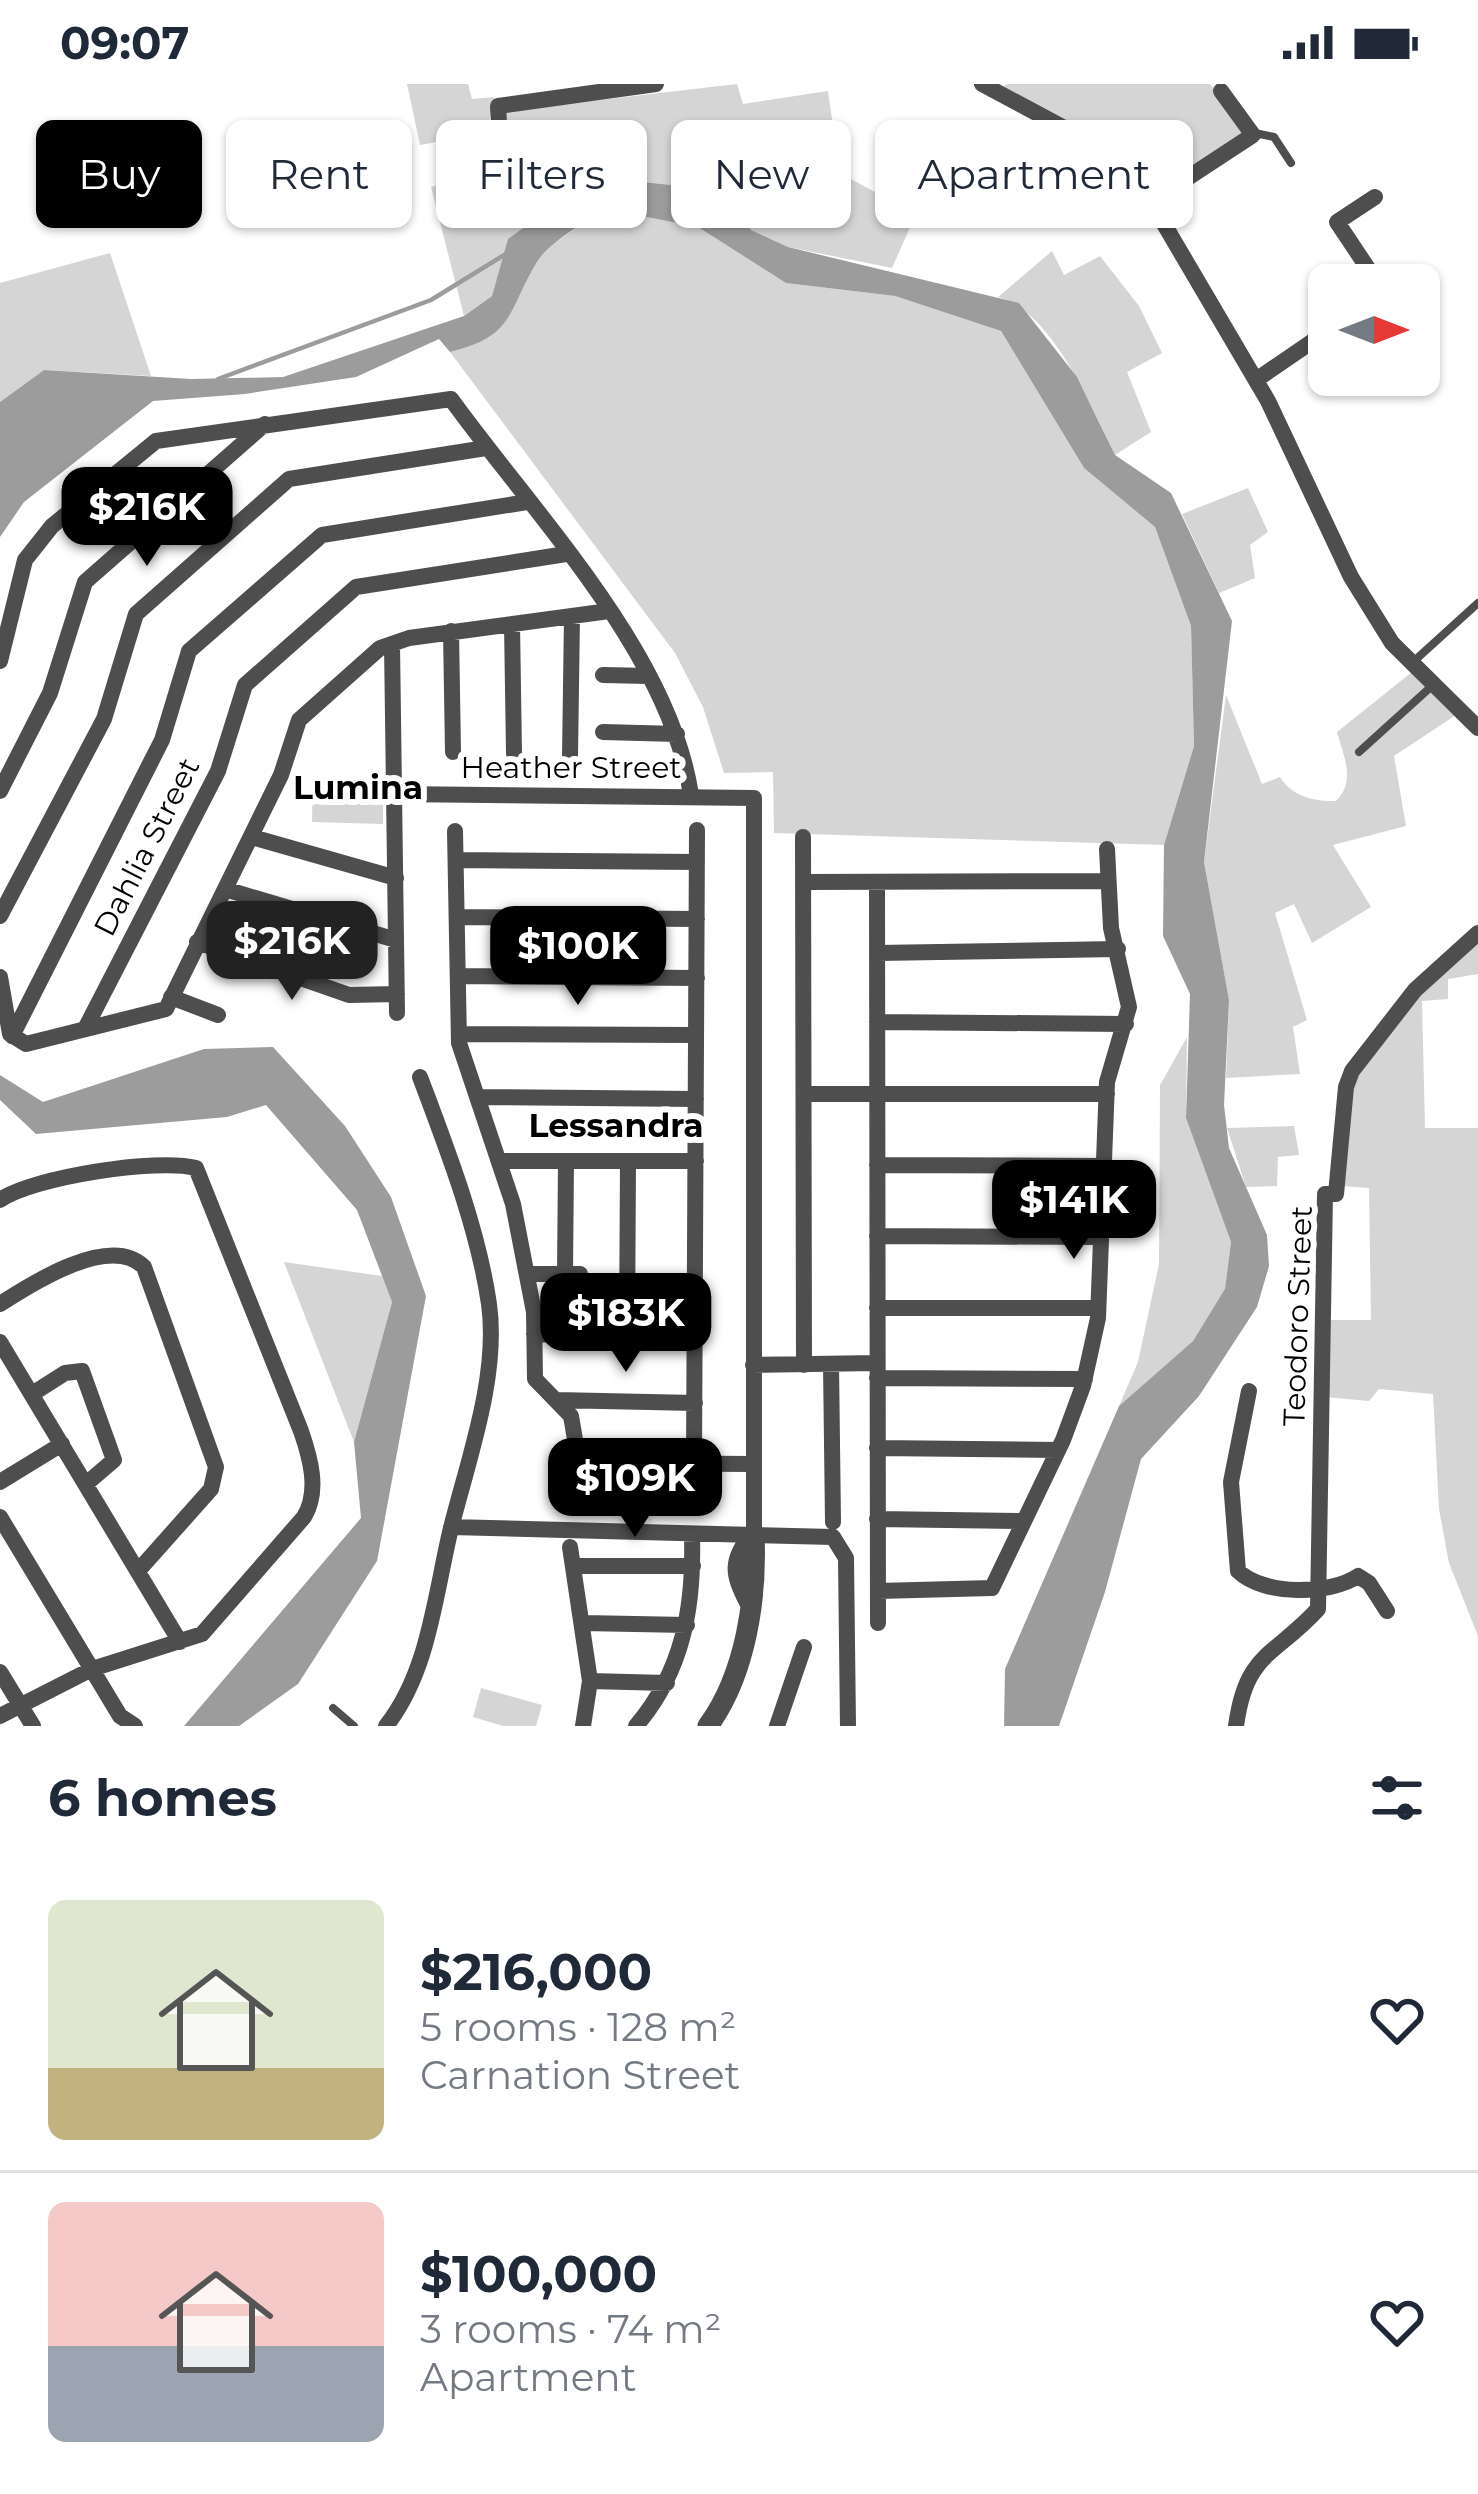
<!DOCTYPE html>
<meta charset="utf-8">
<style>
:root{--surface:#fff;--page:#f2f2f3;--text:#1f2937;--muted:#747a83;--line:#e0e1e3;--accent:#000}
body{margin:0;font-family:Montserrat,sans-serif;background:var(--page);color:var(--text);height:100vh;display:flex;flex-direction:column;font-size:45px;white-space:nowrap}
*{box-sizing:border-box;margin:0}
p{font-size:39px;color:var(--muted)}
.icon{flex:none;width:66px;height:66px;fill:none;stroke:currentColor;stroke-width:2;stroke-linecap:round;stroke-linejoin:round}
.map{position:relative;height:1642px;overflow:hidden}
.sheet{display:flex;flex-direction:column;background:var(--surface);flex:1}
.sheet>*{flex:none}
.guide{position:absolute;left:36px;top:36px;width:1407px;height:108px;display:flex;gap:24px}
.needle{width:78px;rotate:90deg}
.buttons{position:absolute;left:1308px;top:180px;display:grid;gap:24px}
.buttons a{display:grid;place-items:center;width:132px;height:132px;border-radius:18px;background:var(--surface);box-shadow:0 3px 9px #0004;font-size:60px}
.price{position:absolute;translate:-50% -102px;padding:0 27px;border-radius:24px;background:var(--accent);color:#fff;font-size:39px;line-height:78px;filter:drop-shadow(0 3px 6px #0008)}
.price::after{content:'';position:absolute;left:50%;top:72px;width:36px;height:27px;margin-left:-18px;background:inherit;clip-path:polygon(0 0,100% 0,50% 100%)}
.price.active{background:#222;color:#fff}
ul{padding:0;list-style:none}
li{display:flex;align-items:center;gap:36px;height:300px;padding:0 48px}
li+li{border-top:3px solid var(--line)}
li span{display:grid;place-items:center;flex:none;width:336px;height:240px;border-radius:18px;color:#555}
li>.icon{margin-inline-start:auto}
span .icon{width:144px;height:144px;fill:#fffc;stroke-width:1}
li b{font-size:51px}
h2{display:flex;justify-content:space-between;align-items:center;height:144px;padding:0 48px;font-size:51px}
.tag{padding:0 42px;border-radius:18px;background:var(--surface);box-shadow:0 3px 9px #0004;font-size:42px;line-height:108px}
.tag.active{background:var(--accent);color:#fff}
.status{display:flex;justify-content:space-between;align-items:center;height:84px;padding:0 60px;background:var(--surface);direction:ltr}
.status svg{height:33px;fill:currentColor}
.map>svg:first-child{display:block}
.green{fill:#d5d5d5}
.water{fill:#9c9c9c}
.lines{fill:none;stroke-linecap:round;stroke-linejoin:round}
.stream{stroke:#9c9c9c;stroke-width:4.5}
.service{stroke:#4e4e4e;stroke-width:8}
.minor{stroke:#4e4e4e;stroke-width:16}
.tertiary{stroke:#4e4e4e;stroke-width:21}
.labels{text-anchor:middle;stroke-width:12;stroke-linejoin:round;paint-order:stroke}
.street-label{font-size:30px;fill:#000;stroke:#fff}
.neighbourhood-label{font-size:33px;font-weight:bold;fill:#000;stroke:#fff}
</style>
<div class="status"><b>09:07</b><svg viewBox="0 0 49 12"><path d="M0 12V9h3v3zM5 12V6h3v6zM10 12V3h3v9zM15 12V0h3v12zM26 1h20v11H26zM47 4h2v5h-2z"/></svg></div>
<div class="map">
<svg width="1478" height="1642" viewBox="0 0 1478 1642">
<rect width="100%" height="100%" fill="#fff"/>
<path class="green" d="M407 0H468L472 15 494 13 489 38 494 73 453 118 461 126C503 89 506 84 505 27L737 0 743 20 828 7 834 50 756 60 758 89 836 87 916 130 892 184 788 163 751 146 729 107 594 93 509 155 492 212 464 232 431 103 464 92 459 54 420 61Z
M1007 0H1210L1249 50 1152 106 1106 60 1003 3Z
M605 125 698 143 786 199 895 212 1001 247 1084 384 1155 443 1191 542 1194 662 1164 761 774 749 773 688 724 689 703 623 675 569 450 268C516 252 507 227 537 178 550 157 585 140 605 125Z
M1052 167 1064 191 1100 172 1139 222 1162 269 1127 288 1151 348 1115 371C1092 323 1052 228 998 213Z
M110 169 151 292 44 286 0 318V199Z
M1248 404 1268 448 1250 461 1255 494 1219 509 1182 430Z
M1412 588 1456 631 1394 672 1406 742 1333 761 1371 823 1312 859 1294 820 1275 829 1307 936 1293 943 1300 990 1226 994 1229 916 1204 778 1226 611 1262 700 1280 693C1291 712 1315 718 1336 717 1356 697 1344 673 1337 648Z
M313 696 383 697V740L312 738Z
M1478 856V890L1448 895V915L1422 917 1425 1044H1478V1552L1449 1479 1439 1425 1433 1310 1379 1305 1369 1317 1325 1313 1326 1236H1371L1369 1104 1342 1102C1345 1068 1344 1031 1354 998 1369 954 1442 886 1478 856Z
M1187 953 1186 1034 1231 1158 1225 1206 1193 1257 1119 1322 1138 1278 1159 1180 1160 1001Z
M1294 1042 1299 1071 1278 1073 1277 1102 1246 1103 1227 1044Z
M284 1178 382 1192 392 1218 354 1358Z
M481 1604 542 1621 536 1642H503L473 1633Z"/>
<path class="water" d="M594 93 729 107 751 146 788 163 1019 219 1077 293 1115 371 1171 409 1232 537 1204 778 1229 916 1224 1021 1229 1064 1267 1151 1269 1182 1257 1223 1199 1312 1141 1375 1105 1508 1059 1642H1004L1005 1585 1119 1322 1193 1257 1225 1205 1231 1158 1186 1034 1190 910 1163 852 1164 761 1194 662 1191 542 1155 443 1084 384 1001 247 895 212 786 199 698 143 605 125C585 139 550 157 537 178 507 227 516 252 450 268L439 255 356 293 245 310 153 317 24 418 0 453V318L44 286 191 295 283 293 464 232 492 212 508 155Z
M273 963 345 1042 391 1113 426 1212 377 1477 298 1600 239 1642H184L361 1434 354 1358 392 1218 357 1126 266 1021 227 1033 36 1050 0 1016V991L43 1018 204 965Z"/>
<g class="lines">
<path class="stream" d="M218 295 431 216 509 168"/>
<path class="service" d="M1255 49 1274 53 1291 79
M1020 137 1028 89 1061 44
M1413 578 1478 519
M1359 668 1433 601
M333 1624 354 1642"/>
<path class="minor" d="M982 0 1098 62 1147 111 1268 317 1351 493 1392 559 1478 644
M1375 113 1337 138 1379 201
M463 118 501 74 498 22 656 0
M1151 118 1253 51 1221 7
M1256 296 1329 246
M512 540 514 670
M451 547 453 668
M392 560 397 929
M0 577 25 476 52 442 156 357 451 315C534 430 670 569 691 711
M603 591 649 592
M603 648 677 650
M570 673 572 532
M0 707 50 609 85 498 265 340
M395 710 754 714V1450
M455 747 459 959 513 1120 534 1228 535 1295 571 1332 579 1379 754 1380
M252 753 396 794
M803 753 804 1281
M456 776 697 778
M805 798 1107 797
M877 798 878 1539
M225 805 396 856
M0 832 104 635 136 530 289 395 486 364
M457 833 697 835
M197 858 349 911 397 910
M877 869 1118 865
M458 892 697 894
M0 893 10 950 26 960 166 925 281 691 299 636 380 564 409 554 609 527
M171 913 218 931
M877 938 1126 940
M85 945 218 687 245 601 356 503 566 470
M459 950 696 951
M12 952 162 656 189 567 322 451 527 418
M805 1010H1107
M478 1013 696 1015
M499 1077H696
M877 1081 1104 1082
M0 1116C33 1093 157 1074 196 1084L301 1347C310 1373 320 1407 304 1433L202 1550 92 1585 0 1632
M877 1152 1101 1153
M527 1190H580
M565 1190 566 1077
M0 1220C31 1200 110 1149 144 1183L216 1383 211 1405 138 1487
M877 1224H1098
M534 1250 642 1254
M627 1254 628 1077
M0 1258 180 1558
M831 1280 833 1438
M753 1281 877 1279
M877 1294 1085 1295
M1249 1307 1231 1398 1238 1487C1264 1512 1330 1511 1358 1492L1369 1499 1387 1527
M32 1310 65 1289 82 1287 114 1376 86 1400
M556 1316 695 1319
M877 1364 1058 1366
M694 1380 697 746
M0 1398 62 1360
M0 1433 120 1632 135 1642
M877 1435 1023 1437
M451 1443 833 1453 846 1474 848 1642
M570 1463 590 1597 583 1642
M576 1482H693
M878 1507 992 1504 1063 1356 1083 1302 1098 1234 1107 998 1129 923 1111 844 1107 765
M583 1539 687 1541
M0 1588 33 1642
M590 1597 667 1599
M386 1642C429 1588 435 1510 451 1444 468 1376 499 1292 489 1220 478 1144 447 1065 420 993
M636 1642C683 1587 694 1523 692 1453
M777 1642 804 1563
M1236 1642C1246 1568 1274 1573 1318 1525L1325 1110H1336L1346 1003 1352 987 1415 906 1478 849"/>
<path class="tertiary" d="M750 1519C734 1488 733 1478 754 1450
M708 1642C746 1590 757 1513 754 1450"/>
</g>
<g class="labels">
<g class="street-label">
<text x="571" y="694">Heather Street</text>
<text transform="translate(147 763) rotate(-63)" y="10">Dahlia Street</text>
<text transform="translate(1298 1232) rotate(-88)" y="10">Teodoro Street</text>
</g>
<g class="neighbourhood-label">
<text x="358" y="715">Lumina</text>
<text x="616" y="1053">Lessandra</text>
</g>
</g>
</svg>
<div class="buttons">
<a><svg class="needle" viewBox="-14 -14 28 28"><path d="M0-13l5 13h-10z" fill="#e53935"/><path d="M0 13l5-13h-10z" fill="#747a83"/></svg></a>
</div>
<b class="price" style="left:147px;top:485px">$216K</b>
<b class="price active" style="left:292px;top:919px">$216K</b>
<b class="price" style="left:578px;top:924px">$100K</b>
<b class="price" style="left:1074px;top:1178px">$141K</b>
<b class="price" style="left:626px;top:1291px">$183K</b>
<b class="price" style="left:635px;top:1456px">$109K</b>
<div class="guide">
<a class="tag active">Buy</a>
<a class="tag">Rent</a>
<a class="tag">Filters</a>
<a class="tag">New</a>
<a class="tag">Apartment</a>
</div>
</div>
<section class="sheet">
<h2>6 homes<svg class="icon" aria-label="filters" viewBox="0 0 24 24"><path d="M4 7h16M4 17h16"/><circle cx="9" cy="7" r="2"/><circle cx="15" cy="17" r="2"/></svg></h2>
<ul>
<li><span style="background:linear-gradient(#dfe7d0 70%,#c2b280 0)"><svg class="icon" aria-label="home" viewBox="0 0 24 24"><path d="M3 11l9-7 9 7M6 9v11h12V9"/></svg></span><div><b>$216,000</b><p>5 rooms · 128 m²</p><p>Carnation Street</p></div><svg class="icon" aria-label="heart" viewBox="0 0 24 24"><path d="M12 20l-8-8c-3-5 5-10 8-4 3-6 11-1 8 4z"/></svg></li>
<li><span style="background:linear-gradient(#f6c9c9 60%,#9aa5b1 0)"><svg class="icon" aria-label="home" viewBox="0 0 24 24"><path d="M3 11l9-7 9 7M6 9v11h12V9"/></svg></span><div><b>$100,000</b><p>3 rooms · 74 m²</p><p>Apartment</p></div><svg class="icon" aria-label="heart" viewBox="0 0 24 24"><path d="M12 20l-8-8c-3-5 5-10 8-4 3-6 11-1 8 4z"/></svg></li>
</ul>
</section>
